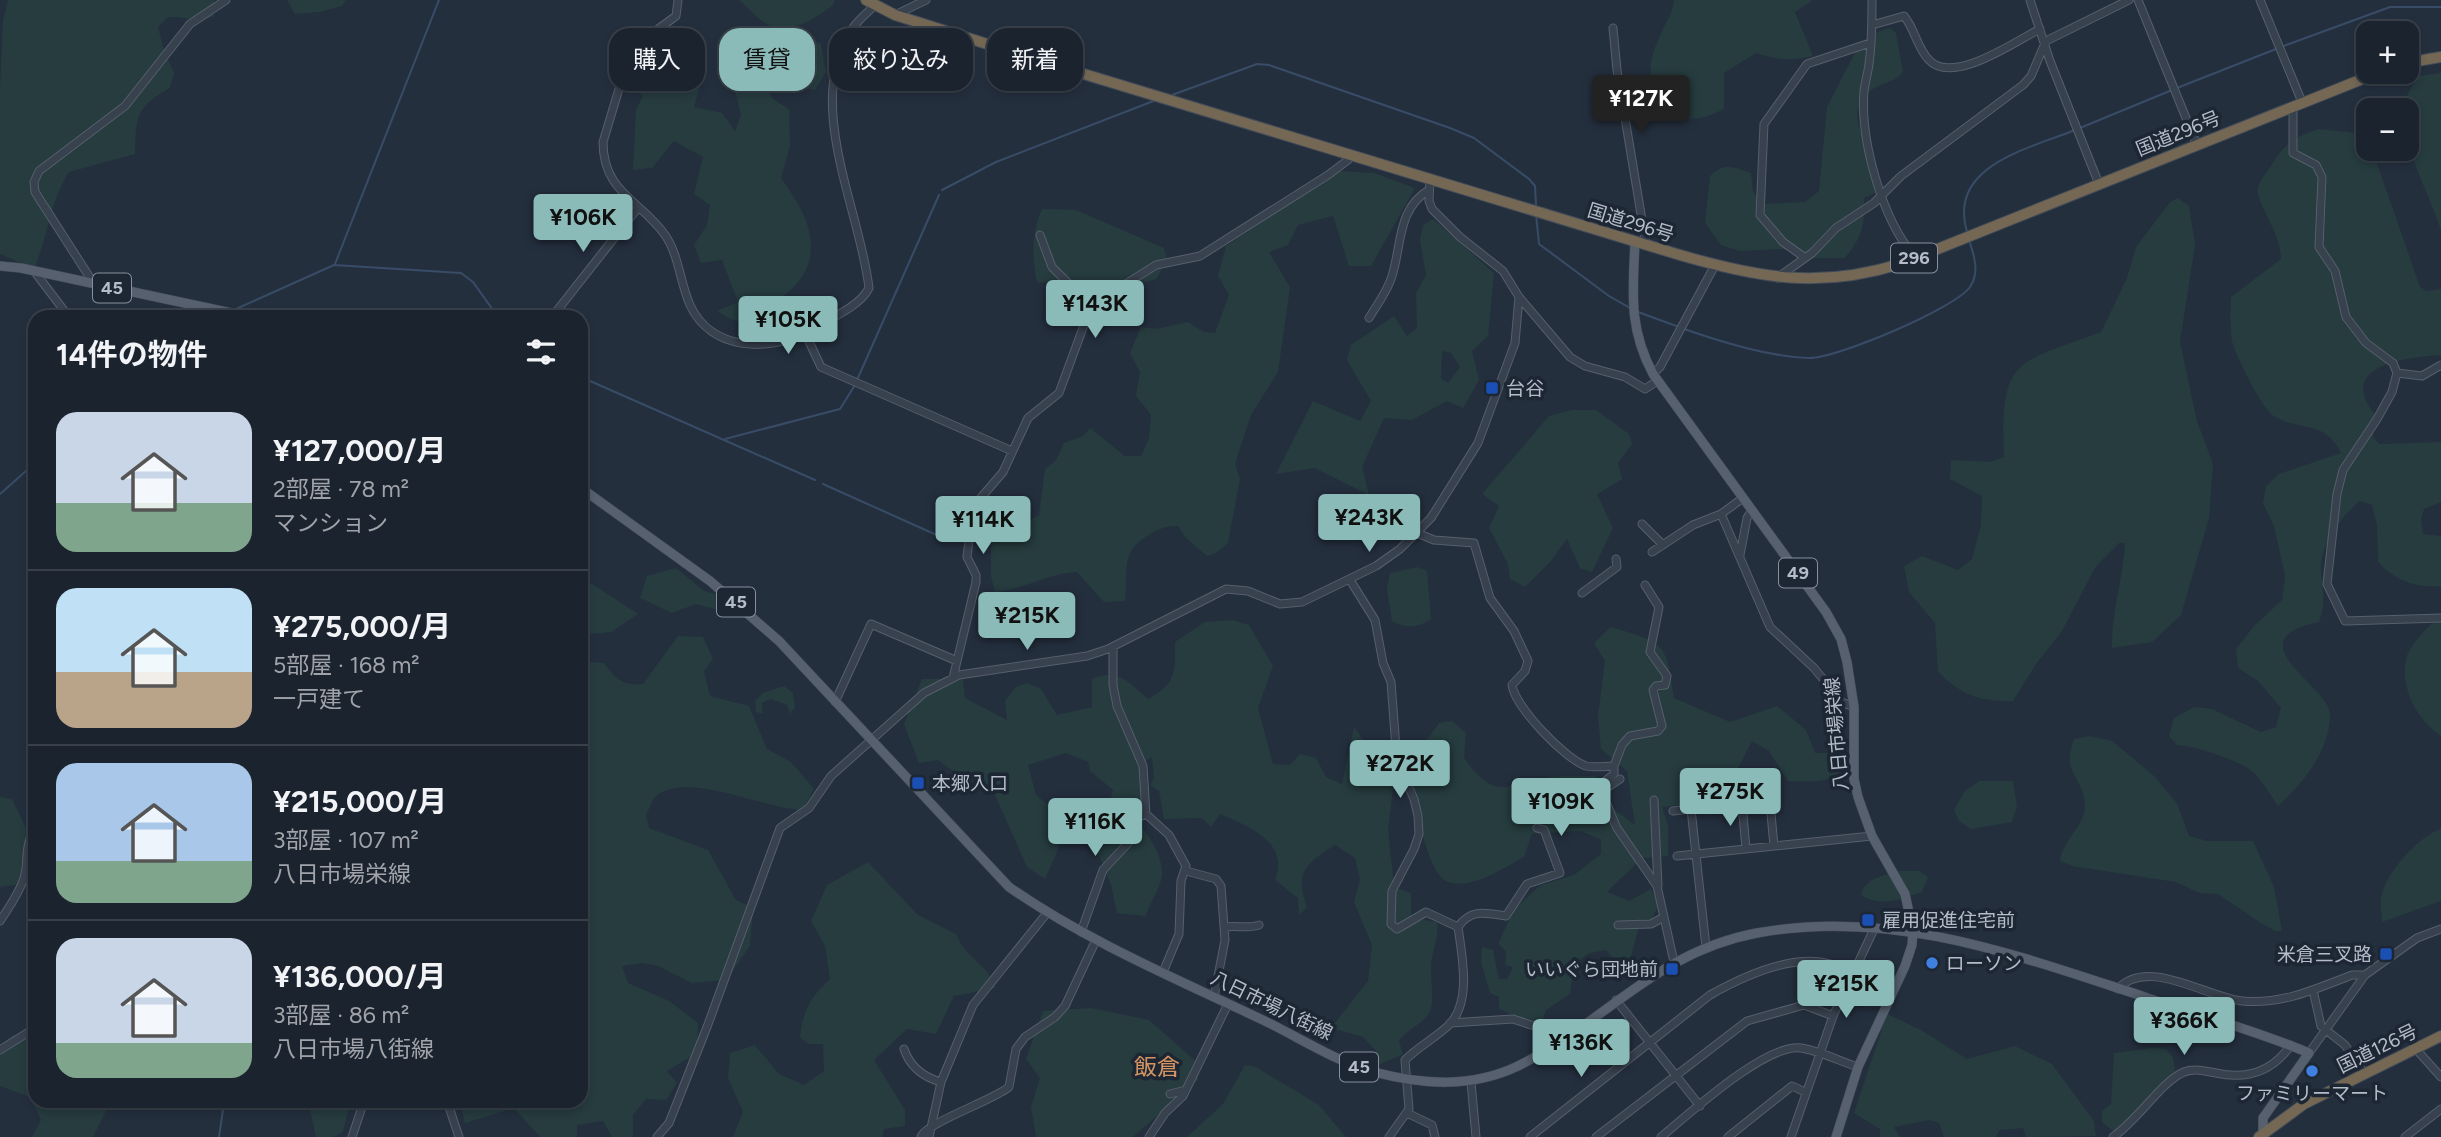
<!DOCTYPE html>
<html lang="ja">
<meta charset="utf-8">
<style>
:root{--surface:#1b232e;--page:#282f3a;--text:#f1f3f6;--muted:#a0a4aa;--line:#39404a;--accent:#8bbbb9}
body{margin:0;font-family:Figtree,"Noto Sans JP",sans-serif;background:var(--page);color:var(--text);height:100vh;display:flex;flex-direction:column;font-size:26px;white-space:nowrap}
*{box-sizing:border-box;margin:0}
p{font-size:23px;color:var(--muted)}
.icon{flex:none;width:38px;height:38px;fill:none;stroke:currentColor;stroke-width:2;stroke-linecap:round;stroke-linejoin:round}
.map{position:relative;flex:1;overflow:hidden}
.drawer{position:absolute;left:28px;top:310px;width:560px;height:798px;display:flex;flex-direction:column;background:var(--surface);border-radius:21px;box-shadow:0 4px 10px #0003,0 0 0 2px var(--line)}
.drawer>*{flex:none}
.hud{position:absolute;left:609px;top:28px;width:665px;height:63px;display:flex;gap:14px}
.controls{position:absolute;left:2356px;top:21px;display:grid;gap:14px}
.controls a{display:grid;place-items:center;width:63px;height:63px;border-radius:14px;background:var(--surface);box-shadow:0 4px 10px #0003,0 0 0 2px var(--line);font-size:35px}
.price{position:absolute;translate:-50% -60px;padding:0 16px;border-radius:7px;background:var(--accent);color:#111;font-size:23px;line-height:46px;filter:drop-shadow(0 2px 4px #0008)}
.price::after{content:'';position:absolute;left:50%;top:42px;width:21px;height:16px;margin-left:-10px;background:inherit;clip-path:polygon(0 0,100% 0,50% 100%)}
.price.active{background:#222;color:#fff}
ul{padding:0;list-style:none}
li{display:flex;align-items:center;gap:21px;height:175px;padding:0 28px}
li+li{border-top:2px solid var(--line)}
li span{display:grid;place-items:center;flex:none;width:196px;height:140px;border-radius:21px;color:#555}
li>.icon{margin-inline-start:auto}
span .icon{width:84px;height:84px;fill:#fffc;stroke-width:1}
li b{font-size:30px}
h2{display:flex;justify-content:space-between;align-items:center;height:84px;padding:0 28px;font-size:30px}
.tag{padding:0 24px;border-radius:21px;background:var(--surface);box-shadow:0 4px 10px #0003,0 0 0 2px var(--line);font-size:24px;line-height:63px}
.tag.active{background:var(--accent);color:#111}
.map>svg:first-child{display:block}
.green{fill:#263c3f;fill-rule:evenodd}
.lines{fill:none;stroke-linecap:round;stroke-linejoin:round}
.stream{stroke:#394c67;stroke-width:2}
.minor-casing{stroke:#565f6c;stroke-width:9}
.major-casing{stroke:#414a57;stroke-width:10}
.highway-casing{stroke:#434c59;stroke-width:12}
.minor{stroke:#38414e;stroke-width:7}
.major{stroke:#56606e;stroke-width:9}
.highway{stroke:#746855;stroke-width:10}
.transit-dot{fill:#1a4fb4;stroke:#1d2633;stroke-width:2.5}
.shop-dot{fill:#3f7fe0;stroke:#1d2633;stroke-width:2.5}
.labels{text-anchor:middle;stroke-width:7;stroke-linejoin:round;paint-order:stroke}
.shield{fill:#1d2633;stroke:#878f9c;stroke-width:2}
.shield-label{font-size:18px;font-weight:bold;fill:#b4bcc9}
.street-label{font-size:19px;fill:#b4bcc9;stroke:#1d2633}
.poi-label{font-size:19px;fill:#b4bcc9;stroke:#1d2633;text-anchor:start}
.quarter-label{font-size:23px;fill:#d59563;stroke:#1d2633}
</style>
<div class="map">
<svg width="2441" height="1137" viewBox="0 0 2441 1137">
<rect width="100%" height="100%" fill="#242f3e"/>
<path class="green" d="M8 0H214V16C199 23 184 16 168 17L158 27 164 51 174 73 170 88C136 107 136 116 135 154L69 172C50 201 48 237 34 269L0 254V86L3 21Z
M287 0H346L342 6 320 12 295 14Z
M739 0H834V4C818 17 792 35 769 25 759 21 748 7 739 0Z
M1674 0H1813L1795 12 1813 56C1792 61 1776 60 1756 53L1724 73V109C1699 122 1688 120 1661 113 1649 77 1645 67 1662 31 1667 20 1673 13 1674 0Z
M672 27C685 46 687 69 699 89L694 107 722 113 735 131 741 115 734 87 748 78 765 83 773 99 789 109 790 146 781 178C796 200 810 218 811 246 811 277 789 294 765 308 759 312 753 319 747 321 736 324 726 316 717 311L738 302 722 260 701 263 694 245 707 225 710 205 694 194 703 157 674 141 652 168 633 170 636 110 643 96 629 87 653 43Z
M1890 28 1896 33 1903 72C1894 84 1876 83 1867 94 1842 121 1873 144 1877 170 1878 177 1877 185 1877 192L1864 198C1864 228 1864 234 1845 258H1812L1782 249 1740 251 1721 245 1705 223 1710 176C1725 162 1734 167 1751 173L1753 191 1761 204 1805 202 1819 191 1827 107 1858 47 1877 32Z
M798 33 821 44 826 72 815 90 800 87 788 89 782 77 769 63 756 65 762 40 772 43 781 56 790 48V36Z
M2441 73V230C2428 189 2399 144 2406 100 2407 92 2414 84 2418 76Z
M2319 129 2356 133 2368 149H2372L2420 287 2427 291 2441 289V355C2409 357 2336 365 2374 413L2373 437 2379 444 2441 442V502L2424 509 2421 520 2423 534 2441 536V586C2415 588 2396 581 2378 562L2377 525 2372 505 2360 501C2340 518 2319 545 2321 573 2323 592 2326 603 2319 622 2232 640 2329 686 2330 714 2331 748 2303 784 2278 806 2270 794 2259 774 2246 767 2230 758 2195 746 2177 745L2169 736 2174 718 2194 707 2212 709 2261 732 2276 727 2281 708 2258 681 2238 668 2236 649 2254 626 2282 600 2285 576 2274 526 2263 503 2266 486 2279 474 2341 453C2325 419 2299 432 2274 416 2262 409 2235 354 2232 341 2230 326 2230 312 2231 297L2281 259C2281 232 2255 202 2258 188 2260 178 2268 172 2272 164 2286 143 2294 137 2319 129Z
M1339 171 1374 173 1415 188 1371 266H1349L1333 216 1298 225 1288 245 1269 252 1290 287 1278 372 1251 415 1235 464 1240 479 1228 543 1216 553 1207 556 1186 538 1178 526C1165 526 1158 529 1147 536 1119 553 1129 571 1125 601L1104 602 1077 572C1048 573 1024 590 995 592L991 576V544L997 537 1039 515 1045 469 1056 460 1064 443 1083 436 1090 428 1125 456H1141L1149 438 1151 415 1136 396 1140 372 1130 353 1141 327 1156 329 1188 322 1204 332 1215 333 1229 295 1218 276 1226 246Z
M2178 198 2189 206 2195 245 2180 342 2197 421 2213 464 2209 518 2181 615 2152 642 2112 648C2111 613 2123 579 2125 543H2119L2096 566 2062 631 2036 664 2013 701C1978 701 1963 696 1938 672L1935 623 1909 592 1904 566 1922 556 1958 570 1972 559 1981 525 1982 496 1950 479 1951 460 1990 462 2004 457C2000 357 2015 364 2101 332L2127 278 2136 247 2170 202Z
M1042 209 1076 210 1164 248 1167 260 1156 279 1091 298 1071 280 1037 283C1032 258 1031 233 1042 209Z
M1433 219 1494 273 1488 336 1472 351 1479 380 1463 408 1447 401 1412 420 1384 418 1362 467 1369 495 1315 468 1276 474 1313 401 1360 421 1371 401 1347 360 1351 345 1394 316 1407 336 1417 328 1416 293 1426 275 1420 240 1423 225ZM1442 351 1451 353 1460 367 1448 383 1441 378Z
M1572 410H1596L1629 434 1632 444 1618 463 1622 479 1597 494 1613 528 1592 572 1580 568 1567 539 1550 562 1525 587 1510 579 1508 564 1489 528 1499 506 1482 494 1549 416Z
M1417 567 1427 571 1431 619C1418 628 1406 629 1392 621L1387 589 1390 573Z
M676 568 704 591 719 595 741 616 696 604 672 613 640 598 647 576Z
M581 579 586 580 638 614 611 632 591 634 581 616Z
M2441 615V736C2417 720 2398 685 2407 656 2411 643 2431 624 2441 615Z
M1233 620 1249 625 1273 666 1258 708 1273 764 1290 765 1300 754 1316 758 1326 777 1342 784 1354 727 1394 782 1388 829 1394 887 1411 893V918L1437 922C1439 939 1432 950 1431 966 1430 979 1436 1004 1428 1015 1420 1026 1407 1029 1399 1041L1403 1054 1374 1067 1376 1051 1363 1037 1331 1028 1368 981 1372 945 1354 902 1360 880 1355 858 1335 845C1306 863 1294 873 1307 907L1299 915 1298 898 1275 880C1290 842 1248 826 1220 814L1211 827 1202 818 1164 819 1159 791 1150 785 1154 778 1152 757 1145 761 1142 777 1143 811 1132 817C1148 833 1170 862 1159 886 1155 898 1149 904 1146 916L1117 913 1111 885 1096 848 1113 790 1090 771 1088 762 1066 753 1028 765 1036 795 1063 817 1084 802 1088 831 1064 836 1045 879 1027 867 991 786 957 774 938 760 919 763 904 724 922 679H963L965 698 1007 720 1005 701 1016 687 1027 683 1041 689 1057 715 1092 707V679C1117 668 1129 682 1148 699 1177 683 1175 672 1175 642L1205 622Z
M1611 627C1665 644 1666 640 1674 698L1730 722 1777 706 1806 730 1815 753H1839L1845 767C1831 785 1810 781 1788 781L1769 751 1752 741 1734 776 1720 779 1708 801 1662 807 1668 825V856L1642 858 1607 892 1629 901 1651 889 1658 906 1651 920 1641 919 1626 975 1615 967 1616 962 1606 950 1590 953 1574 963 1570 994 1546 1010 1542 1022 1518 1017 1499 1009V997L1490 993 1481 962 1482 947 1493 950 1499 979H1507L1513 967 1505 965 1506 951 1498 944 1514 909 1541 885 1574 875 1601 854V839L1581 831 1532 834 1524 857C1503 868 1473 890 1448 882 1425 874 1409 782 1414 759 1417 749 1433 733 1439 723L1452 721 1466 733 1464 758C1497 804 1506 783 1551 777 1565 775 1581 776 1596 776L1615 810 1635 825 1627 771 1601 749 1598 716 1605 661 1594 643Z
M678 636 703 637 713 659 704 671 710 696 749 706 767 749 791 762 814 789 803 810C766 810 688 770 656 796 652 800 649 810 646 815L649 828 708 850 736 900 753 908 750 946 726 980 692 983 658 966 642 963 622 966 628 983 669 1001 698 1023 697 1053 667 1071 677 1083 666 1100 646 1099 633 1115V1137H612L603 1121 577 1125V1137H540L514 1108 465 1123 460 1101H581V661L604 663C615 679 623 686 643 684Z
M784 686 793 693 795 707 790 714 787 705 771 699 762 703 763 714 756 712 755 701 763 693Z
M2089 736 2112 741 2154 776 2177 803 2189 836 2207 841H2253L2274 887 2282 931H2275L2261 923 2218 894 2199 893 2176 882 2072 866 2060 861C2062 841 2085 825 2085 806 2084 775 2060 775 2074 739Z
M1979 781H2013L2017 806 2012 822 1971 829 1959 821 1954 810 1965 791Z
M0 797 12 799 30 836 20 884 0 887Z
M2441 829V901L2382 922C2382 915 2380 907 2381 899 2383 876 2418 836 2441 829Z
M868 862 918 915 956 934C967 960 986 962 996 988L954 996 936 1034 907 1029 874 1060 905 1110V1126L884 1129 882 1137H733L743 1112 728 1078 730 1053 755 1045 779 1074 804 1085 824 1071 823 1044H809L800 1038C802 1012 811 996 830 979L825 946 811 921 827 885Z
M1901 871H1919L1928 877 1922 892C1900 899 1882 908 1861 895 1864 878 1887 874 1901 871Z
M1091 1008 1149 1020 1198 1063V1080L1133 1137H1036L1031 1107 1040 1078 1026 1059 1043 1011Z
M1887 1014 1921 1030 1967 1059 2015 1046 2052 1064 2094 1121 2096 1136 2026 1137 2023 1128 2000 1130 1996 1137H1944L1939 1123 1929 1120 1894 1127 1900 1137H1880V1129L1854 1113Z
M13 1035 35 1041V1101H111L93 1137H32L41 1120 30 1097 0 1086V1045Z
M2153 1048 2166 1049 2173 1057 2175 1072 2145 1106 2114 1132 2102 1122V1111L2111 1104 2114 1053Z
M1245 1065 1256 1067 1319 1105 1346 1137H1187L1223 1104Z
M308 1101H350L343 1132 333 1137H316Z"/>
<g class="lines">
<path class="stream" d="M2281 47 2390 7H2441
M2177 88 2276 49
M1172 95 1257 64 1269 65 1450 128 1474 138 1529 179 1535 186 1536 205
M2080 128 2172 90
M942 190 996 162 1156 100
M1536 214 1539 244 1609 296 1630 308
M1967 232C1947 166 2028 149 2075 130
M335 264 439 0
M236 309 334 265 461 273 473 282 498 317
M1638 312 1679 327
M1684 329C1722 342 1769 357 1810 358 1837 358 1954 309 1970 287 1980 272 1974 255 1969 240
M581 377 815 480
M857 380 939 195
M725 439 840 409 855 385
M823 484 950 541
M0 494 35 463
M219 1137 224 1103"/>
<defs>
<path id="minor" d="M678 0 676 16 631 49 603 142C603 193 641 200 665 235 679 255 680 283 690 305 711 351 770 353 809 330 827 320 860 307 869 288 860 209 803 102 852 29 858 20 867 13 875 5
M1872 0C1872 21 1872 43 1869 64 1868 73 1865 82 1864 91 1860 140 1882 220 1915 257
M2030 0 2050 61 2099 184
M2138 0 2197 145
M2260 0 2302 102
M895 15 926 0
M1872 25 1904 16C1915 29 1917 48 1929 60 1953 86 2017 40 2040 29
M1613 28 1617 70 1646 244
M2293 106V153L2316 165 2322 177 2319 247 2335 271 2346 317 2366 343 2393 363 2397 373 2392 392 2377 419 2343 470 2337 494 2327 584 2345 621 2441 618
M1430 179 1429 201 1432 209 1460 237 1503 271 1519 297 1570 357 1585 366 1625 377 1645 389 1657 381
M1040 235 1052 267 1091 306
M1804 257 1783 242 1760 215 1764 124 1807 64 1870 43
M34 271 69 317
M1777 278 1812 253 1836 228 1874 203 1901 176 2023 85 2031 76 2046 41 2129 0
M94 284 35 192 34 182 39 171 125 106 190 24 226 0
M552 317 637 209
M1369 318C1377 305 1386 293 1391 279 1402 249 1396 209 1429 190
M805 333 821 367 1012 451
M2397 373 2422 376 2441 365
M1653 374 1660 367 1715 265
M1721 514 1770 627 1814 668 1842 702 1854 707
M1642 524 1663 545
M1417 533 1434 540 1474 543 1490 598 1514 631 1528 661 1525 671 1512 685C1515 707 1565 759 1586 766 1594 768 1606 766 1614 766V774L1599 786 1617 828 1657 886 1674 962
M1652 552 1693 525 1721 514 1743 498
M1740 555 1747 518 1752 510
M1350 580 1375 620 1383 663 1391 682 1397 761 1414 799 1418 816 1419 834 1414 849 1392 891 1391 924 1397 929 1426 912 1458 927
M1582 593 1617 567 1616 559
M1113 647V685L1117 706 1143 766 1146 814 1169 835 1186 866 1181 881 1179 934 1163 972
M953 678 976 582V575L967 557 973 507 1003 472 1028 418 1059 393 1091 306 1156 265 1200 256 1328 175 1348 160 1350 154
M835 702 871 624 957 661
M1614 766 1622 745 1630 736 1658 731 1662 726 1653 690 1656 686 1665 685 1667 676 1650 652 1659 607 1645 585
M1602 791 1620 779
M1654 800 1658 886
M1742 803 1746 849
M1691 809 1706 947
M1673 811 1767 800 1770 803 1774 846
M1677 856 1872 836
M1186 871 1216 879 1221 886 1225 940 1214 997
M0 921C9 907 19 894 24 878 29 861 24 847 34 830
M1618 925 1651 924 1664 917
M1225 927C1236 925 1250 929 1259 925
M1081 932 1103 870 1129 842 1139 817 1146 814
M2118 989C2147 956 2208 998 2242 1001 2282 1005 2315 989 2352 975H2365
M2313 990 2321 1026 2345 1045 2364 1073
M1616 1000 1700 1106
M1450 1023 1513 1019 1531 1025 1559 1026 1569 1034
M2415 1048 2441 1077
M904 1049C910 1067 923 1077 941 1082
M0 1050 35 1028
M2309 1053 2365 975 2417 938 2441 929
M1471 1082 1476 1137
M1170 1094 1186 1090
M447 1101 459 1137
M1407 1113 1432 1125 1435 1137
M352 1137 364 1101
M657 1137 669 1123 707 1027 780 828 809 808 831 776 924 693 959 675 1087 656 1108 649 1226 589 1248 591 1280 604 1302 602 1376 566 1400 549 1431 518 1478 443 1515 343 1519 297
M921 1137C925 1123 992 1101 1009 1087L1016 1049 1025 1037 1055 1017 1065 1006 1096 940
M929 1137 941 1082 973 1005 1047 913
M1149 1137 1165 1113 1183 1096 1228 1004
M1389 1137 1409 1109 1405 1060C1418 1047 1435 1038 1449 1025 1472 1002 1462 956 1458 927 1471 908 1486 913 1506 916L1527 884 1560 873 1544 830 1537 828
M1530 1137 1710 995C1742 977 1795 952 1833 965 1840 967 1847 972 1853 975
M1596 1137 1747 1021 1804 1005 1833 1016
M1661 1137C1689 1114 1766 1043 1801 1048 1817 1050 1842 1062 1858 1067
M1728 1137 1792 1086 1805 1092
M1791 1137 1833 1016 1875 927
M2113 1137C2138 1120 2162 1081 2184 1072 2194 1068 2206 1071 2216 1073 2247 1080 2272 1072 2291 1045
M2405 1137 2441 1109"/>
<path id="major" d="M1635 241C1633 292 1628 327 1653 374L1826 612 1841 639 1847 662 1854 707V779L1858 797 1872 836 1905 894 1913 931 1912 945 1905 966 1858 1067 1836 1137
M0 266 21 268 250 317
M581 488 710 581 779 641 1009 887C1088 942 1179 980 1265 1021 1300 1038 1337 1062 1374 1072 1423 1085 1472 1088 1518 1066 1605 1023 1655 952 1757 933 1891 908 2016 955 2142 996 2198 1015 2255 1030 2309 1053L2263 1118V1133"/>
<path id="highway" d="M866 0 895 15 1041 61 1680 255C1759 278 1820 289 1900 264L2380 72
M2406 63 2441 57
M2259 1137 2304 1104 2441 1036"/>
</defs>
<use href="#minor" class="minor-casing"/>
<use href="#major" class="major-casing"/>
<use href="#highway" class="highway-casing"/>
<use href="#minor" class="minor"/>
<use href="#major" class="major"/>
<use href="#highway" class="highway"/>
</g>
<g class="transit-dot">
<rect x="1485" y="381" width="14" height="14" rx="3.5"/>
<rect x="911" y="776" width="14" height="14" rx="3.5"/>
<rect x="1861" y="913" width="14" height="14" rx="3.5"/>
<rect x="2379" y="947" width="14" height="14" rx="3.5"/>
<rect x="1665" y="962" width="14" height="14" rx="3.5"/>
</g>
<g class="shop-dot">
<circle cx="1932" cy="963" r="7"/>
<circle cx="2312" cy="1071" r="7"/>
</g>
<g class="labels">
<g class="shield">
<rect x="1891" y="243.5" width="46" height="29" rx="5"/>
<rect x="93" y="273.5" width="38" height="29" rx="5"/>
<rect x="1779" y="558.5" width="38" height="29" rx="5"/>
<rect x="717" y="587.5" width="38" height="29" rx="5"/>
<rect x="1340" y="1052.5" width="38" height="29" rx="5"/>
</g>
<g class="shield-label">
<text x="1914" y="264">296</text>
<text x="112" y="294">45</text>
<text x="1798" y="579">49</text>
<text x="736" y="608">45</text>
<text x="1359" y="1073">45</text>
</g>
<g class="street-label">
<text transform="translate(2178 133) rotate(-22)" y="7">国道296号</text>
<text transform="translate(1631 222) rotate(17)" y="7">国道296号</text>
<text transform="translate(1836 734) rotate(-95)" y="7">八日市場栄線</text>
<text transform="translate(1272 1005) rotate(26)" y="7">八日市場八街線</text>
<text transform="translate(2377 1048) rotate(-26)" y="7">国道126号</text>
</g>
<g class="poi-label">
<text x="1506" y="395">台谷</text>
<text x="932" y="790">本郷入口</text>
<text x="1882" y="927">雇用促進住宅前</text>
<text x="2372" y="961" text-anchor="end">米倉三叉路</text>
<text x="1946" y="970">ローソン</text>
<text x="1658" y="976" text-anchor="end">いいぐら団地前</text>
<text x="2312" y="1100" text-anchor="middle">ファミリーマート</text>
</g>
<g class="quarter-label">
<text x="1157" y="1075">飯倉</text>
</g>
</g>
</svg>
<div class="controls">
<a>+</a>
<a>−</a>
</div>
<b class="price active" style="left:1641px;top:135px">¥127K</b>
<b class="price" style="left:583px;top:254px">¥106K</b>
<b class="price" style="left:1095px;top:340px">¥143K</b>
<b class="price" style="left:788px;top:356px">¥105K</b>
<b class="price" style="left:1369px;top:554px">¥243K</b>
<b class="price" style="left:983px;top:556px">¥114K</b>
<b class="price" style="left:1027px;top:652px">¥215K</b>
<b class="price" style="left:1400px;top:800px">¥272K</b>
<b class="price" style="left:1730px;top:828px">¥275K</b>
<b class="price" style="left:1561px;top:838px">¥109K</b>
<b class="price" style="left:1095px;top:858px">¥116K</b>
<b class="price" style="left:1846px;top:1020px">¥215K</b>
<b class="price" style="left:2184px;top:1057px">¥366K</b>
<b class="price" style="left:1581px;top:1079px">¥136K</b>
<div class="hud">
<a class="tag">購入</a>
<a class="tag active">賃貸</a>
<a class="tag">絞り込み</a>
<a class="tag">新着</a>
</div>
<section class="drawer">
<h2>14件の物件<svg class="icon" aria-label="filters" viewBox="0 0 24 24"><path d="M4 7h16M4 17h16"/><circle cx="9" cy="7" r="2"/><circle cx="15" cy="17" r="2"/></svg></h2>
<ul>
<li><span style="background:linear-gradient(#c9d6e8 65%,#7fa58c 0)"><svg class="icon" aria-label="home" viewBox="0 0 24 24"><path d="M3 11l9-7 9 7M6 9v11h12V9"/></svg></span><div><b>¥127,000/月</b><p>2部屋 · 78 m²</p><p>マンション</p></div></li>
<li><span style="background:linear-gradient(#bfe0f5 60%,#b9a48a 0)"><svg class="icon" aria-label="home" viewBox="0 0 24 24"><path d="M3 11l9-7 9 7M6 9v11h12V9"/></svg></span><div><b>¥275,000/月</b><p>5部屋 · 168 m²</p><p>一戸建て</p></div></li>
<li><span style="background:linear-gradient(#a9c7e8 70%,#7fa58c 0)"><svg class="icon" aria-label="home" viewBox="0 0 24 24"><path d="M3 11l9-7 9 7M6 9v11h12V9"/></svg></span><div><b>¥215,000/月</b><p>3部屋 · 107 m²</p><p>八日市場栄線</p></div></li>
<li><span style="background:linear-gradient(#c9d6e8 75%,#7fa58c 0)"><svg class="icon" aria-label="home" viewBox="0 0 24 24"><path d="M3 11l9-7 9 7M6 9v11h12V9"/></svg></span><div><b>¥136,000/月</b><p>3部屋 · 86 m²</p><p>八日市場八街線</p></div></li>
</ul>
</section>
</div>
